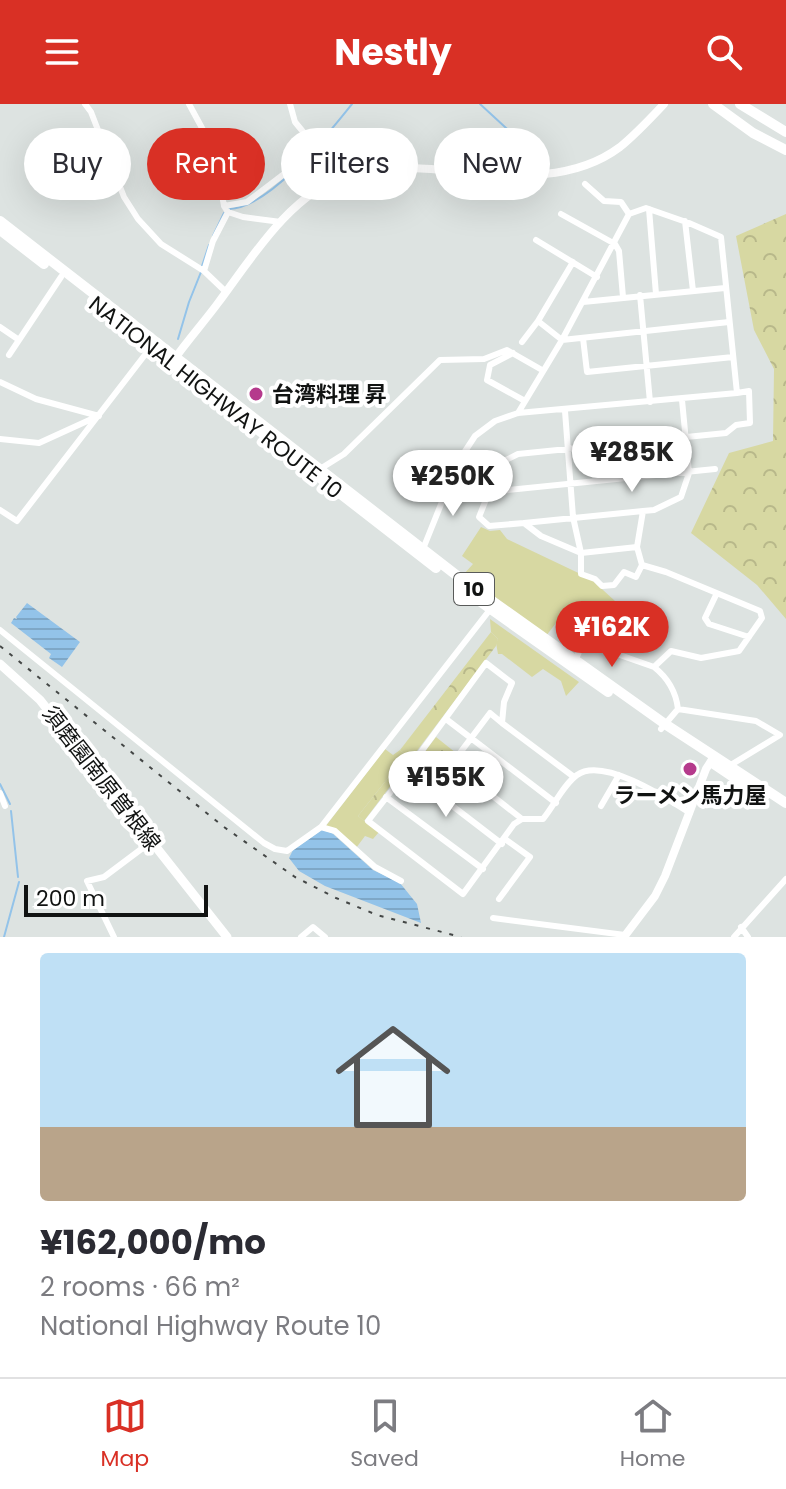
<!DOCTYPE html>
<meta charset="utf-8">
<style>
:root{--surface:#fff;--page:#f7f7f7;--text:#2b2b33;--muted:#7c7c81;--line:#e1e1e2;--accent:#d93025}
body{margin:0;font-family:Poppins,"Noto Sans JP",sans-serif;background:var(--page);color:var(--text);height:100vh;display:flex;flex-direction:column;font-size:30px;white-space:nowrap}
*{box-sizing:border-box;margin:0}
p{font-size:26px;color:var(--muted)}
.icon{flex:none;width:44px;height:44px;fill:none;stroke:currentColor;stroke-width:2;stroke-linecap:round;stroke-linejoin:round}
.map{position:relative;height:833px;overflow:hidden}
.panel{display:flex;flex-direction:column;background:var(--surface);flex:1}
.panel>*{flex:none}
.hud{position:absolute;left:24px;top:24px;width:738px;height:72px;display:flex;gap:16px}
.scale{position:absolute;left:24px;bottom:20px;width:184px;box-sizing:border-box;padding-left:8px;border:4px solid #111312;border-top:0;font-size:22px;line-height:28px;white-space:nowrap;color:#111312;-webkit-text-stroke:6px #fff;paint-order:stroke}
.price{position:absolute;translate:-50% -68px;padding:0 18px;border-radius:28px;background:#fff;color:#222;font-size:26px;line-height:52px;filter:drop-shadow(0 2px 4px #0008)}
.price::after{content:'';position:absolute;left:50%;top:48px;width:24px;height:18px;margin-left:-12px;background:inherit;clip-path:polygon(0 0,100% 0,50% 100%)}
.price.selected{background:var(--accent);color:#fff}
ul{padding:0;list-style:none}
li{display:grid;align-content:center;gap:16px;height:424px;padding:0 40px}
li span{display:grid;place-items:center;height:248px;border-radius:8px;color:#555}
li>.icon{margin-inline-start:auto}
span .icon{width:144px;height:144px;fill:#fffc;stroke-width:1}
li b{font-size:34px}
.tag{padding:0 28px;border-radius:36px;background:var(--surface);box-shadow:0 8px 32px #0002;font-size:28px;line-height:72px}
.tag.selected{background:var(--accent);color:#fff}
header{display:flex;justify-content:space-between;align-items:center;height:104px;padding:0 40px;background:var(--accent);color:#fff;font-size:36px;font-weight:700}
.menu{display:flex;justify-content:space-around;align-items:center;height:112px;border-top:2px solid var(--line);background:var(--surface);font-size:22px;color:var(--muted)}
.menu a{display:grid;justify-items:center;gap:4px}
.menu .selected{color:var(--accent)}
.map>svg:first-child{display:block}
.green{fill:#d7d8a2}
.forest{fill:url(#forest-crowns)}
.park{fill:url(#park-tufts)}
.water{fill:url(#water-rules)}
.lines{fill:none;stroke-linecap:round;stroke-linejoin:round}
.stream{stroke:#93c3e9;stroke-width:2}
.minor{stroke:#fff;stroke-width:6}
.tertiary{stroke:#fff;stroke-width:8}
.secondary{stroke:#fff;stroke-width:9}
.primary{stroke:#fff;stroke-width:10}
.trunk{stroke:#fff;stroke-width:10}
.rail{stroke:#444746;stroke-width:2;stroke-dasharray:4 8;stroke-linecap:butt}
.poi-dot{fill:#b53a8c;stroke:#fff;stroke-width:3}
.labels{text-anchor:middle;stroke-width:8;stroke-linejoin:round;paint-order:stroke}
.shield{fill:#fff;stroke:#585a59;stroke-width:2}
.shield-label{font-size:20px;font-weight:bold;fill:#111312}
.poi-label{font-size:22px;font-weight:bold;fill:#111312;stroke:#fff;text-anchor:start}
.street-label{font-size:22px;fill:#111312;stroke:#fff}
</style>
<header><svg class="icon" aria-label="menu" viewBox="0 0 24 24"><path d="M4 6h16M4 12h16M4 18h16"/></svg>Nestly<svg class="icon" aria-label="search" viewBox="0 0 24 24"><circle cx="10" cy="10" r="6"/><path d="M15 15l6 6"/></svg></header>
<div class="map">
<svg width="786" height="833" viewBox="0 0 786 833">
<defs>
<pattern id="forest-crowns" width="20" height="18" patternUnits="userSpaceOnUse" patternTransform="scale(2)"><rect width="20" height="18" fill="#d7d8a2"/><path d="M2 6a3 3 0 1 1 6 0M12 15a3 3 0 1 1 6 0" fill="none" stroke="#b8b88a"/></pattern>
<pattern id="park-tufts" width="24" height="20" patternUnits="userSpaceOnUse" patternTransform="scale(2)"><rect width="24" height="20" fill="#d7d8a2"/><path d="M3 7l-1-3M5 7V3M7 7l1-3M15 17l-1-3M17 17v-4M19 17l1-3" fill="none" stroke="#b8b88a"/></pattern>
<pattern id="water-rules" width="6" height="5" patternUnits="userSpaceOnUse" patternTransform="scale(2)"><rect width="6" height="5" fill="#93c3e9"/><path d="M0 2.5h6" fill="none" stroke="#7ea7c7"/></pattern>
</defs>
<rect width="100%" height="100%" fill="#dde3e1"/>
<path class="green" d="M481 423 490 427 500 426 507 435 591 475 627 508 629 530 597 528 595 542C580 539 569 526 556 519L546 532 464 470 473 460 462 452Z
M490 515 579 578 566 592 561 577 543 565 532 573 502 550H498L496 539 498 535 491 528Z
M385 645 393 651 400 646 406 651 358 712 379 728 373 735 365 732 356 744 325 723Z"/>
<path class="forest" d="M786 110V515L757 481 691 429 729 349 773 337 774 265 754 226 736 132Z
M491 528 498 535 496 542 364 717 358 712 406 651 400 646Z"/>
<path class="park" d="M436 633 456 649 438 673 417 658Z"/>
<path class="water" d="M27 499 80 538 62 563 49 554 51 550 11 519 14 514 17 515 16 513Z
M322 726 332 729 373 766 400 779 417 800 421 819 325 782 299 767 289 754 293 746Z"/>
<g class="lines">
<path class="stream" d="M480 0 544 59
M229 105C271 103 327 31 352 0
M213 132 224 109
M202 162 209 141
M178 235 189 198 201 168
M0 680 10 700
M11 707 18 773
M4 833 19 778"/>
<path class="minor" d="M85 0 91 8 124 93 138 115 161 140 204 167 226 188
M189 0 214 46 224 102 228 108
M585 80 604 97 621 98 629 110
M224 102 247 98 288 67 302 53 310 39 309 35 295 18 290 0
M649 105 656 190
M228 108 243 113 281 118
M561 110 615 140 619 147 623 193
M685 117 693 187
M536 136 597 173
M573 158 538 217 562 236 729 218
M204 167 213 137 228 108
M640 191 650 298
M583 198 725 184
M0 223 19 236
M583 234 587 268 733 253
M522 238 538 217
M513 249 490 261 487 276 525 297
M9 251 61 173
M0 278 36 295 99 312
M565 307 573 413 581 449V470L595 475 602 482 614 481 624 468 636 473 642 461
M0 335 39 339 96 313
M320 365 344 350 440 256 484 255 507 246 542 266
M455 371 489 388 715 365
M493 387 506 356 518 350 726 329 736 321 750 319 749 287 737 289
M489 388 479 413 489 422 524 419 541 432 581 449 637 443
M0 406 17 417 151 243
M524 419 643 407
M423 445 458 358 475 332 495 317 518 309 737 289 721 133 689 119 646 104 629 110 562 236 518 309
M716 491 705 514 709 520 749 533
M0 526 264 739 275 745 287 747 321 723 492 503
M575 557 582 541 597 543 654 563C668 574 676 588 678 605L661 625
M654 563 671 547 701 554 739 547 762 514 760 507 666 468 642 461 637 443 643 407 654 406 681 393 689 369 682 296
M678 605 756 617 780 631 729 662
M446 615 556 699
M452 660 522 715
M407 667 502 740
M574 673 502 619 504 598 512 579 486 559 407 667 368 717 463 790 514 720 522 715H543C554 702 563 681 577 671 603 652 668 695 690 709
M432 686 490 609 502 619
M0 689 5 702
M386 693 483 765
M601 702 619 671
M321 723 335 727 375 763 401 777
M499 795 530 753 505 735
M493 814 625 831
M741 823 748 833
M114 833 87 777 104 773 152 737
M301 833 313 823 325 833
M734 833 786 775"/>
<path class="tertiary" d="M173 257C187 237 204 218 218 199 253 152 289 92 346 71 373 61 403 63 431 65 495 69 565 84 620 43 636 30 650 15 664 0
M624 833 655 792 665 772 706 665 713 654"/>
<path class="secondary" d="M0 560 40 596 227 833"/>
<path class="primary" d="M713 0 753 29 786 46
M740 0 786 28"/>
<path class="trunk" d="M0 117 460 474 665 620 786 699
M0 126 44 160
M92 197 436 464
M461 484 608 588
M714 660 757 689"/>
<path class="rail" d="M0 542 224 723 295 773 336 794 377 811 461 833"/>
</g>
<g class="poi-dot">
<circle cx="256" cy="290" r="8"/>
<circle cx="690" cy="665" r="8"/>
</g>
<g class="labels">
<rect class="shield" x="454" y="469" width="40" height="32" rx="6"/>
<g class="shield-label">
<text x="474" y="492">10</text>
</g>
<g class="poi-label">
<text x="272" y="298">台湾料理 昇</text>
<text x="690" y="699" text-anchor="middle">ラーメン馬力屋</text>
</g>
<g class="street-label">
<text transform="translate(216 293) rotate(38)" y="8">NATIONAL HIGHWAY ROUTE 10</text>
<text transform="translate(102 674) rotate(52)" y="8">須磨園南原曽根線</text>
</g>
</g>
</svg>
<div class="scale">200 m</div>
<b class="price" style="left:632px;top:390px">¥285K</b>
<b class="price" style="left:453px;top:414px">¥250K</b>
<b class="price selected" style="left:612px;top:565px">¥162K</b>
<b class="price" style="left:446px;top:715px">¥155K</b>
<div class="hud">
<a class="tag">Buy</a>
<a class="tag selected">Rent</a>
<a class="tag">Filters</a>
<a class="tag">New</a>
</div>
</div>
<section class="panel">
<ul>
<li><span style="background:linear-gradient(#bfe0f5 70%,#b9a48a 0)"><svg class="icon" aria-label="home" viewBox="0 0 24 24"><path d="M3 11l9-7 9 7M6 9v11h12V9"/></svg></span><div><b>¥162,000/mo</b><p>2 rooms · 66 m²</p><p>National Highway Route 10</p></div></li>
</ul>
</section>
<nav class="menu">
<a class="selected"><svg class="icon" aria-label="map" viewBox="0 0 24 24"><path d="M3 6l6-2 6 2 6-2v14l-6 2-6-2-6 2zM9 4v14M15 6v14"/></svg>Map</a>
<a><svg class="icon" aria-label="saved" viewBox="0 0 24 24"><path d="M7 4h10v16l-5-4-5 4z"/></svg>Saved</a>
<a><svg class="icon" aria-label="home" viewBox="0 0 24 24"><path d="M3 11l9-7 9 7M6 9v11h12V9"/></svg>Home</a>
</nav>
